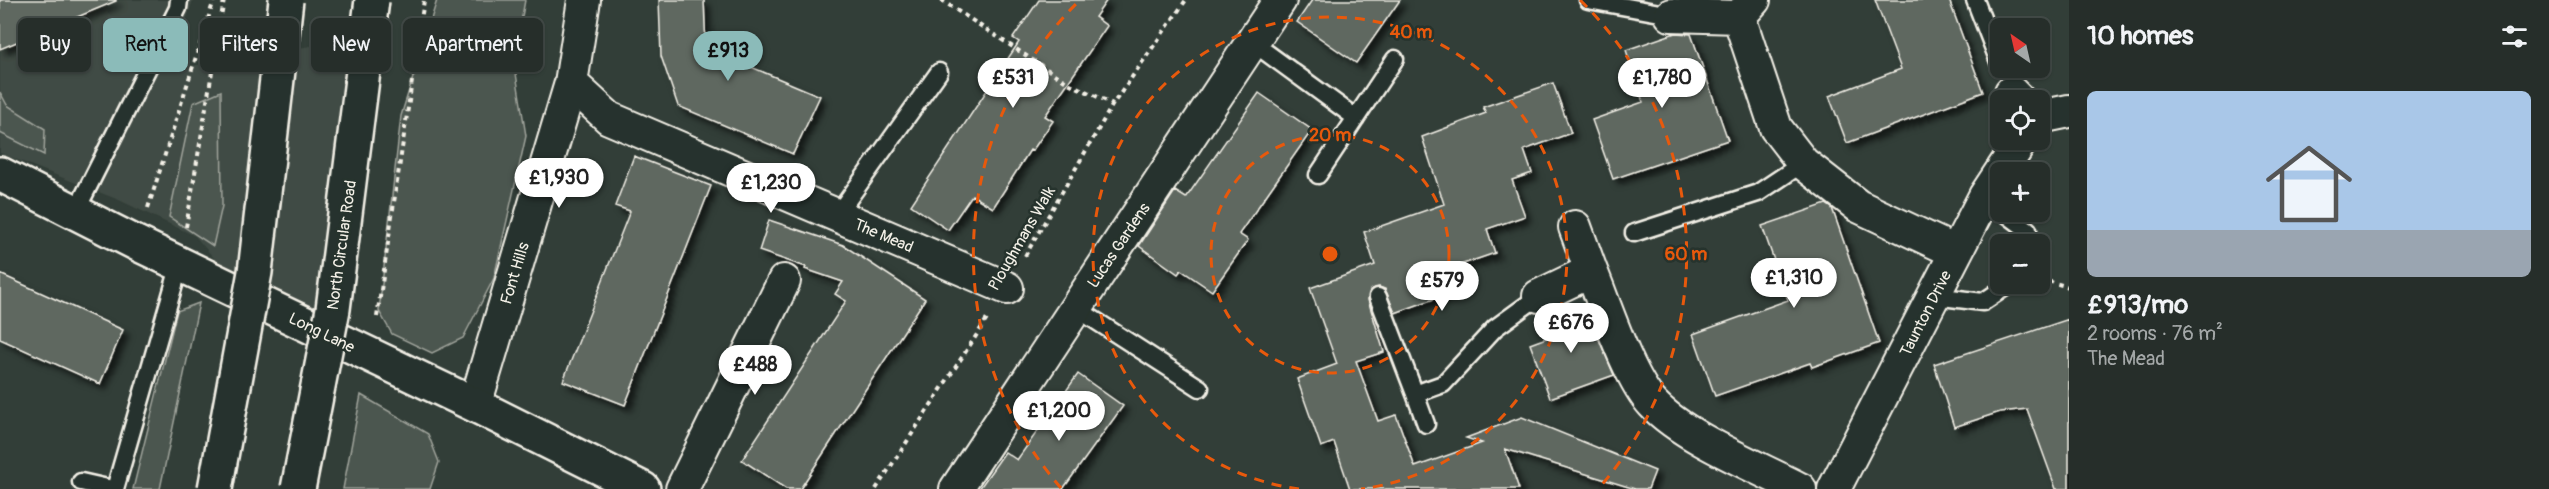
<!DOCTYPE html>
<meta charset="utf-8">
<style>
:root{--surface:#262e2a;--page:#2e3632;--text:#f1f3f6;--muted:#a4a8a8;--line:#424a47;--accent:#8bbbb9}
body{margin:0;font-family:Pangolin,sans-serif;background:var(--page);color:var(--text);height:100vh;display:flex;flex-direction:column;font-size:22px;white-space:nowrap}
*{box-sizing:border-box;margin:0}
p{font-size:20px;color:var(--muted)}
.icon{flex:none;width:33px;height:33px;fill:none;stroke:currentColor;stroke-width:2;stroke-linecap:round;stroke-linejoin:round}
.map{position:relative;flex:1;overflow:hidden}
.sheet{display:flex;flex-direction:column;background:var(--surface);width:480px}
.sheet>*{flex:none}
.hud{position:absolute;left:18px;top:18px;width:570px;height:54px;display:flex;gap:12px}
.needle{width:39px;rotate:326deg}
.buttons{position:absolute;left:1990px;top:18px;display:grid;gap:12px}
.buttons a{display:grid;place-items:center;width:60px;height:60px;border-radius:9px;background:var(--surface);box-shadow:0 2px 4px #0004,0 0 0 2px var(--line);font-size:30px}
.price{position:absolute;translate:-50% -51px;padding:0 14px;border-radius:21px;background:#fff;color:#222;font-size:20px;line-height:39px;filter:drop-shadow(0 2px 3px #0008)}
.price::after{content:'';position:absolute;left:50%;top:36px;width:18px;height:14px;margin-left:-9px;background:inherit;clip-path:polygon(0 0,100% 0,50% 100%)}
.price.on{background:var(--accent);color:#111}
ul{padding:0;list-style:none}
li{display:grid;align-content:center;gap:12px;height:318px;padding:0 18px}
li span{display:grid;place-items:center;height:186px;border-radius:9px;color:#555}
li>.icon{margin-inline-start:auto}
span .icon{width:108px;height:108px;fill:#fffc;stroke-width:1}
li b{font-size:26px}
h2{display:flex;justify-content:space-between;align-items:center;height:72px;padding:0 18px;font-size:26px}
.pill{padding:0 21px;border-radius:9px;background:var(--surface);box-shadow:0 2px 4px #0004,0 0 0 2px var(--line);font-size:21px;line-height:54px}
.pill.on{background:var(--accent);color:#111}
main{display:flex;flex:1;min-height:0}
.map>svg:first-child{display:block}
.built{fill:#404b44}
.green{fill:#4c564f;stroke:#a0a49c;stroke-width:1.5}
.building{fill:#5f6861;stroke:#f4f1e8;stroke-width:1.5;filter:url(#shadow)}
.lines{fill:none;stroke-linecap:round;stroke-linejoin:round}
.lane-casing{stroke:#f4f1e8;stroke-width:21}
.street-casing{stroke:#f4f1e8;stroke-width:36}
.secondary-casing{stroke:#f4f1e8;stroke-width:38}
.path{stroke:#f4f1e8;stroke-width:4;stroke-dasharray:4.5 4.5;stroke-linecap:butt}
.lane{stroke:#26332d;stroke-width:16}
.street{stroke:#26332d;stroke-width:32}
.secondary{stroke:#26332d;stroke-width:33}
.highway-bridge-casing{stroke:#f4f1e8;stroke-width:38;stroke-linecap:butt}
.highway-bridge{stroke:#26332d;stroke-width:33}
.ring{fill:none;stroke:#e8590c;stroke-width:3;stroke-dasharray:10 8}
.labels{text-anchor:middle;stroke-width:5;stroke-linejoin:round;paint-order:stroke}
.street-label{font-size:16px;fill:#f4f1e8;stroke:#26332d}
.centre{fill:#e8590c;stroke:#26332d;stroke-width:3}
.ring-label{font-size:18px;text-anchor:middle;font-weight:bold;fill:#e8590c;stroke:#26332d;stroke-width:5;stroke-linejoin:round;paint-order:stroke}
</style>
<main>
<div class="map">
<svg width="2069" height="489" viewBox="0 0 2069 489">
<defs>
<filter id="shadow"><feDropShadow dx="5.5" dy="5.5" stdDeviation="3" flood-color="#0009"/></filter>
</defs>
<rect width="100%" height="100%" fill="#323e38"/>
<filter id="ink" filterUnits="userSpaceOnUse"><feTurbulence type="fractalNoise" baseFrequency=".0167" numOctaves="2"/><feDisplacementMap in="SourceGraphic" scale="12" xChannelSelector="R" yChannelSelector="G"/><feConvolveMatrix kernelMatrix="1 2 1 2 8 2 1 2 1" color-interpolation-filters="sRGB"/></filter>
<g filter="url(#ink)">
<path class="built" d="M0 0H193L180 39 186 67 369 36 329 335 243 292 195 236 119 200 0 153Z"/>
<path class="green" d="M437 0H525L514 61 526 136 494 278 463 338 432 353 392 334 379 311 401 116Z
M221 91 222 206 213 246 169 217 193 103Z
M0 92 7 105 45 129 44 155 0 133Z
M199 303 160 489H133L177 311Z
M361 395 428 434 439 462 430 489H343Z"/>
<path class="building" d="M0 0H116V1L0 49Z
M659 0H704L706 48 820 96 793 154 678 106 661 56Z
M1039 0H1107L1095 17 1107 26 1045 116 1053 121 1032 151 1030 150 993 208 972 195 948 230 911 205 1019 42 1013 38Z
M1312 0H1400L1356 63 1297 22Z
M1875 0H1949L1983 92 1847 143 1829 96 1901 69Z
M1675 33 1691 34 1728 140 1613 179 1592 120 1643 102 1626 50Z
M1553 83 1571 133 1524 150 1532 173 1512 180 1525 216 1487 229 1495 253 1463 264 1467 276 1439 287 1442 296 1395 313 1385 289 1379 287 1370 290 1368 300 1384 352 1356 361 1378 421 1396 415 1415 467 1482 443 1466 438 1522 417 1655 471 1648 489H1635L1505 449 1519 489H1350L1334 442 1321 447 1297 379 1337 364 1310 288 1375 265 1364 232 1444 204 1422 137 1486 113 1483 107Z
M1259 93 1312 130 1239 234 1248 240 1212 291 1181 270 1178 274 1139 246 1175 191 1186 198Z
M634 156 711 186 625 405 563 381 630 211 615 206Z
M1826 204 1832 208 1879 343 1812 367 1810 363 1715 396 1693 334 1788 300 1762 226Z
M769 220 843 245 925 299 800 489H786L742 460 846 301 835 294 843 282 805 269 806 267 759 251Z
M0 274 123 330 100 384 0 339Z
M1585 306 1614 375 1550 398 1530 344 1557 334 1551 318Z
M2069 319V489H2056L2027 409 2000 412 1954 427 1934 364Z
M1078 374 1123 406 1063 489H979L1005 452 1017 460Z"/>
<g class="lines">
<defs>
<path id="lane" d="M1588 0 1671 15
M1975 0 2001 67
M1252 42 1356 118
M1318 175 1395 59
M76 211 178 8 179 0
M2004 212 2028 230 2027 244
M837 215 939 72
M1634 233 1758 193 1803 163
M1934 296 1983 302 2010 284
M1378 297 1415 394 1443 384 1495 328 1539 296
M1076 308 1200 388
M1415 394 1426 424
M81 482 112 489
M115 489 180 264"/>
<path id="street" d="M1671 15 1739 17 1754 0
M1739 17 1776 128 1803 163 1858 206 1956 252
M571 83 609 118 1007 288
M2011 92 2019 100
M2040 117 2069 111
M1575 227 1591 271
M1539 296 1591 271C1606 307 1628 377 1653 404 1685 438 1758 467 1800 489
M475 405 571 83 584 0
M682 489 784 281
M956 489 1280 0
M1834 489 1985 196 2022 140"/>
<path id="secondary" d="M0 174 136 243 475 405 643 489"/>
</defs>
<use href="#lane" class="lane-casing"/>
<use href="#street" class="street-casing"/>
<use href="#secondary" class="secondary-casing"/>
<path class="path" d="M941 0 1068 83 1113 104
M148 208 214 0
M186 227 224 0
M1025 256 1113 104 1186 0
M2040 279 2069 287
M377 317 424 0
M876 489 987 319"/>
<use href="#lane" class="lane"/>
<use href="#street" class="street"/>
<use href="#secondary" class="secondary"/>
<defs>
<path id="highway-bridge" d="M215 489 255 272 286 0
M298 489 333 309 372 0"/>
</defs>
<use href="#highway-bridge" class="highway-bridge-casing"/>
<use href="#highway-bridge" class="highway-bridge"/>
</g>
</g>
<g class="ring">
<circle cx="1330" cy="254" r="119"/>
<path d="M1299 489A237 237 0 1 1 1361 489"/>
<path d="M1061 488A356 356 0 0 1 1080 0M1580 0A356 356 0 0 1 1599 488"/>
</g>
<g class="labels">
<g class="street-label">
<text transform="translate(884 235) rotate(23)" y="6">The Mead</text>
<text transform="translate(1021 238) rotate(-60)" y="6">Ploughmans Walk</text>
<text transform="translate(341 245) rotate(-82)" y="6">North Circular Road</text>
<text transform="translate(1118 245) rotate(-56)" y="6">Lucas Gardens</text>
<text transform="translate(514 273) rotate(-73)" y="6">Font Hills</text>
<text transform="translate(1925 313) rotate(-63)" y="6">Taunton Drive</text>
<text transform="translate(322 332) rotate(26)" y="6">Long Lane</text>
</g>
</g>
<circle cx="1330" cy="254" r="9" class="centre"/>
<g class="ring-label">
<text x="1411" y="38">40 m</text>
<text x="1330" y="141">20 m</text>
<text x="1686" y="260">60 m</text>
</g>
</svg>
<div class="buttons">
<a><svg class="needle" viewBox="-14 -14 28 28"><path d="M0-13l5 13h-10z" fill="#e53935"/><path d="M0 13l5-13h-10z" fill="#a4a8a8"/></svg></a>
<a><svg class="icon" aria-label="locate" viewBox="0 0 24 24"><circle cx="12" cy="12" r="6"/><path d="M12 2v4M12 18v4M2 12h4M18 12h4"/></svg></a>
<a>+</a>
<a>−</a>
</div>
<b class="price on" style="left:728px;top:82px">£913</b>
<b class="price" style="left:1013px;top:109px">£531</b>
<b class="price" style="left:1662px;top:109px">£1,780</b>
<b class="price" style="left:559px;top:209px">£1,930</b>
<b class="price" style="left:771px;top:214px">£1,230</b>
<b class="price" style="left:1794px;top:309px">£1,310</b>
<b class="price" style="left:1442px;top:312px">£579</b>
<b class="price" style="left:1571px;top:354px">£676</b>
<b class="price" style="left:755px;top:396px">£488</b>
<b class="price" style="left:1059px;top:442px">£1,200</b>
<div class="hud">
<a class="pill">Buy</a>
<a class="pill on">Rent</a>
<a class="pill">Filters</a>
<a class="pill">New</a>
<a class="pill">Apartment</a>
</div>
</div>
<section class="sheet">
<h2>10 homes<svg class="icon" aria-label="filters" viewBox="0 0 24 24"><path d="M4 7h16M4 17h16"/><circle cx="9" cy="7" r="2"/><circle cx="15" cy="17" r="2"/></svg></h2>
<ul>
<li><span style="background:linear-gradient(#a9c7e8 75%,#9aa5b1 0)"><svg class="icon" aria-label="home" viewBox="0 0 24 24"><path d="M3 11l9-7 9 7M6 9v11h12V9"/></svg></span><div><b>£913/mo</b><p>2 rooms · 76 m²</p><p>The Mead</p></div></li>
</ul>
</section>
</main>
